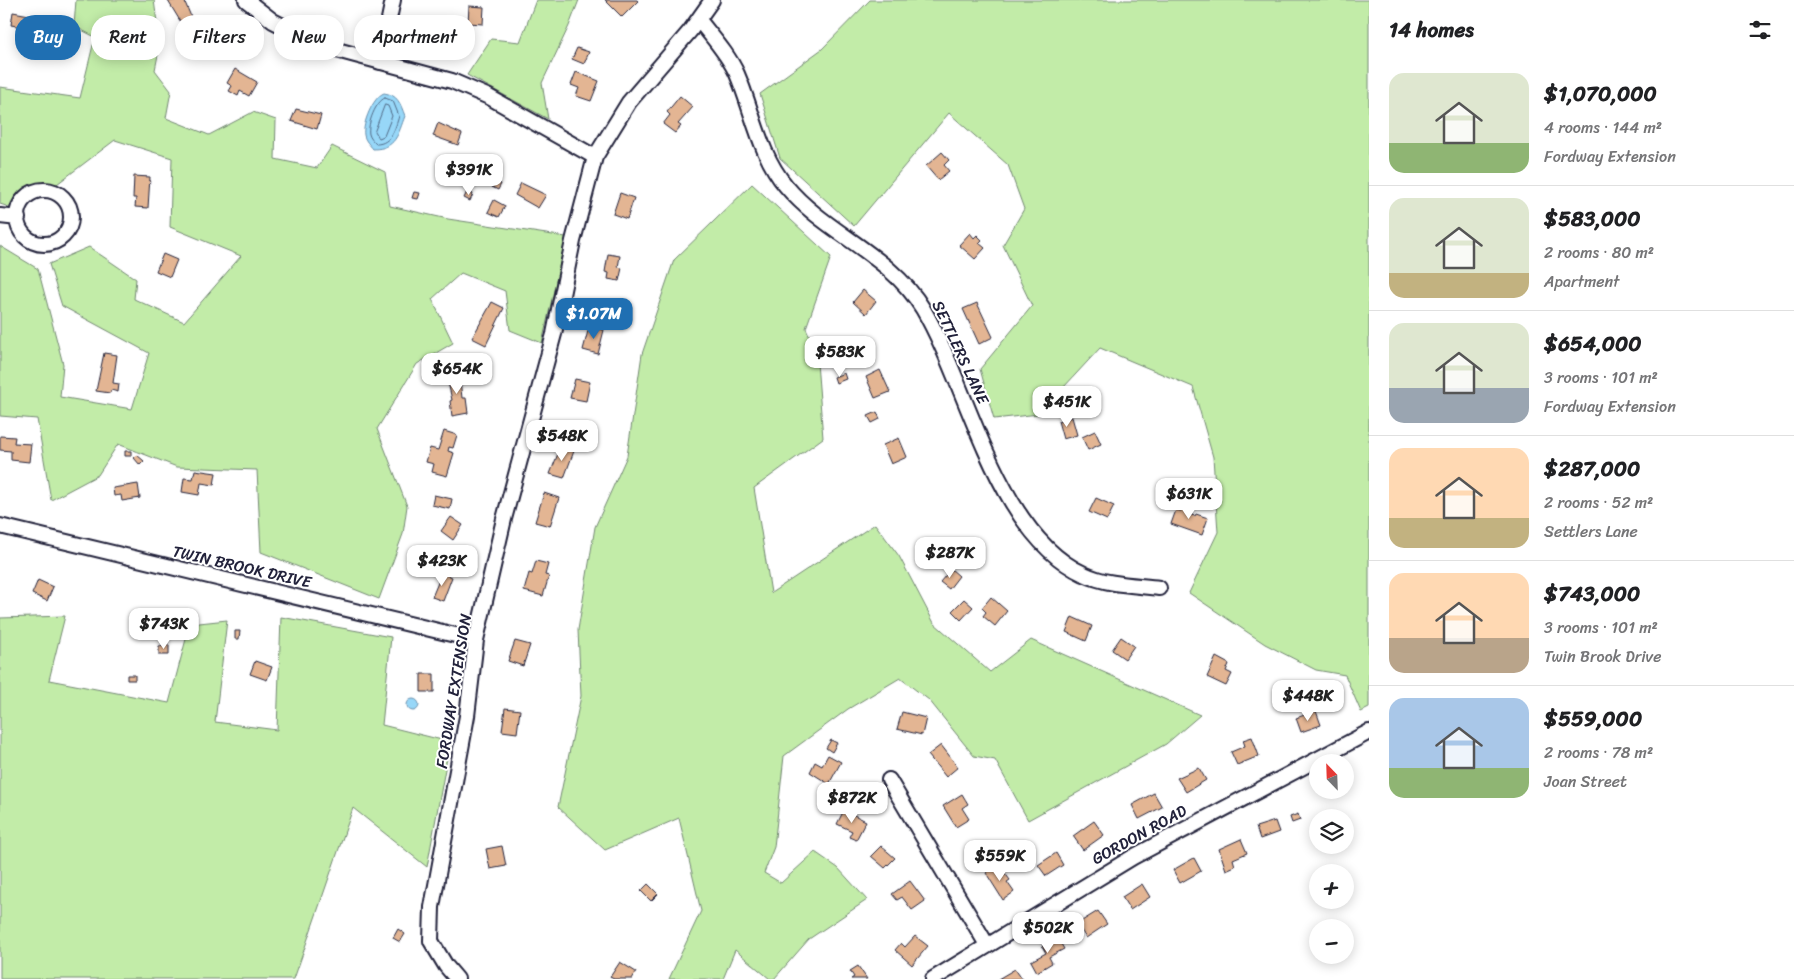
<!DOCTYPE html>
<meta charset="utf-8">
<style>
:root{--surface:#fff;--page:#f2f2f2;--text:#202124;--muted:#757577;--line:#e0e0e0;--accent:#1f6fb2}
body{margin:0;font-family:Sriracha,sans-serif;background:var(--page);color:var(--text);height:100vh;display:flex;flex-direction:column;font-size:19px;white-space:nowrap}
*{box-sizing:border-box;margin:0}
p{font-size:16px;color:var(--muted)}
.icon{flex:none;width:28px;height:28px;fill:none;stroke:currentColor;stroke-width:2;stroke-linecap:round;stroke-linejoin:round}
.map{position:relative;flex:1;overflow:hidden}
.panel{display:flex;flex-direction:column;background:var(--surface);width:425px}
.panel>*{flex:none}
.banner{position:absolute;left:15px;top:15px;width:475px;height:45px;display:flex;gap:10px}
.needle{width:32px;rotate:337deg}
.controls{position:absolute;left:1309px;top:754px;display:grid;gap:10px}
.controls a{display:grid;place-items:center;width:45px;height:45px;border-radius:50%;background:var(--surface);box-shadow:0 2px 12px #0003;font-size:25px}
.price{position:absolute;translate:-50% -42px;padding:0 11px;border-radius:10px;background:#fff;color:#222;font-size:16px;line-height:32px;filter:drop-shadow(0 1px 2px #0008)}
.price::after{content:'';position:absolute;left:50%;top:30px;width:15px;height:11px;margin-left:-8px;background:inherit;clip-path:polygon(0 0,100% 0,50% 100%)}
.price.current{background:var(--accent);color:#fff}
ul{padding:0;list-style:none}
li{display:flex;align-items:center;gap:15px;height:125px;padding:0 20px}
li+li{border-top:1px solid var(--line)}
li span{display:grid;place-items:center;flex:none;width:140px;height:100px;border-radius:15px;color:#555}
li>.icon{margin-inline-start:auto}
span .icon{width:60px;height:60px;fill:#fffc;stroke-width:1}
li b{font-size:21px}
h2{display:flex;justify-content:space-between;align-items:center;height:60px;padding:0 20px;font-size:21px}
.pill{padding:0 18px;border-radius:20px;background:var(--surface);box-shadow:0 2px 12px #0003;font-size:18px;line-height:45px}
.pill.current{background:var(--accent);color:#fff}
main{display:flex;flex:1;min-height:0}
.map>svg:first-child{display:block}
.green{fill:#c2eca8;stroke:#728772}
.water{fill:#97d7f8;stroke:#688fac}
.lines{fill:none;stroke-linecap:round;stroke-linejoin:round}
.shore{stroke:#516a87;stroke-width:1}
.building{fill:#e3b593;stroke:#22223b}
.minor-casing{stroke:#22223b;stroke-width:18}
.minor{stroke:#fff;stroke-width:14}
.labels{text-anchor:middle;stroke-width:4;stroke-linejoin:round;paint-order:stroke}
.street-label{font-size:16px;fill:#22223b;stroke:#fff}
</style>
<main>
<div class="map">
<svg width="1369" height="979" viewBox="0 0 1369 979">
<rect width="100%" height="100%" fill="#fff"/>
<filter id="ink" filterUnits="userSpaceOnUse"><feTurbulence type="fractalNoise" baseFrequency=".02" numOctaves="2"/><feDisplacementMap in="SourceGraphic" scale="10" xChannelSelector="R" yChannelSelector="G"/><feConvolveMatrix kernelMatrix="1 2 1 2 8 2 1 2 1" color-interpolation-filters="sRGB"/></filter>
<g filter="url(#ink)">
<path class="green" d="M76 0H154L160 45 155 70 171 91 166 118 209 135 253 112 276 120 275 159 317 168 332 146 385 172 390 206 448 219 566 237 542 343 510 330 505 291 461 273 432 299 453 343 417 364 377 429 407 506 403 534 379 599 261 552 257 470 177 467 118 444 98 475 51 500 37 419 0 416V246L38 269 63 364 60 397 132 409 149 353 62 306 49 264 89 247 136 279 134 299 184 322 241 256 170 227 172 158 115 140 53 187 31 189 12 208 0 204V87L80 98 95 37 74 26Z
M536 0H579L569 26 542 83 548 119 467 75 491 39 520 42Z
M870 0H1369V708L1361 712 1345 675 1316 670 1265 644 1189 593 1218 532 1213 457 1193 387 1100 348 1039 414 994 419 980 369 1032 306 1003 245 1024 209 1008 165 949 113 854 226 780 158 760 94 822 49Z
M752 184 831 257 806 328 816 350 823 438 754 488 771 593 875 524 899 556 934 623 990 672 1031 640 1200 715 1166 744 1028 820 995 760 974 756 929 700 900 678 848 709 784 756 774 847 764 873 781 883 815 852 838 868 867 900 809 939 774 979H770L735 950 723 979H669L701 911 679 818 605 850 558 807 581 696 578 630 595 527 627 456 642 354 674 260Z
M65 616 49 680 169 703 190 624 227 620 215 722 277 730 281 617 391 637 382 725 450 742 427 867 353 808 294 979H0V618Z"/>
<path class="water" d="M384 93C398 95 400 103 405 116 398 134 396 149 373 149 370 145 365 141 364 135 362 124 373 97 384 93Z
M407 705a6 6 0 1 1 12 0a6 6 0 1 1-12 0Z"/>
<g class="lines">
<path class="shore" d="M385 98 393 101 399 116C395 129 391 144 376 144 373 141 370 138 369 134 367 124 376 101 385 98Z
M385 105 388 106 392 116 384 136 379 138 375 131Z"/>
</g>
<path class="building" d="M184 0 192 19 182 24 168 1Z
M605 0H637L638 1 622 17Z
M469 6 484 7 483 24 468 23Z
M13 12 40 17 38 31 30 30 29 36 21 35 22 27 11 25Z
M577 48 589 52 584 64 572 59Z
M235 69 257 82 249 96 240 91 238 96 229 91 232 86 227 83Z
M576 72 599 81 591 101 576 96 579 88 571 85Z
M680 96 693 107 678 124 681 126 675 133 663 124 670 115 667 112Z
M296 109 321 115 317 129 291 121Z
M438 123 462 134 458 145 433 136Z
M942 152 949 160 944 165 949 171 938 180 926 166Z
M134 176 150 177 148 208 135 207 136 198H133Z
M495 181 501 184 498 190 492 187Z
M521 183 546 195 538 208 515 195Z
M414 192 420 193 418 199 412 198Z
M467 192 473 194 470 201 464 198Z
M620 193 634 198 627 219 613 214Z
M494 200 505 206 499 217 488 212Z
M970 233 974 238 977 235 982 240 979 243 985 248 975 259 959 245Z
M163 254 177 260 170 277 156 271Z
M608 254 620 256 618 267 622 268 619 281 608 279 609 273 605 272Z
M863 290 876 301 866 314 853 302Z
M492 302 504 308 486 345 472 338Z
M977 303 993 337 979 344 963 309Z
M589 327 604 330 598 354 583 350Z
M104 353 117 355 113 383 119 384 118 392 111 390 110 393 96 391Z
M880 370 890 392 875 398 866 377Z
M459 371 462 398H466L468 413 452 416 450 401 452 400 446 373Z
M844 373 846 379 836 383 834 377Z
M575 379 590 382 586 401 570 398Z
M1088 390 1090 399 1084 400 1082 391Z
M877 412 880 419 872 423 868 416Z
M1072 417 1077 435 1063 439 1058 421Z
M444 431 457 435 453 448 449 447 448 451 454 453 447 476 432 472 434 464 426 462 430 448 438 450Z
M1095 431 1101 444 1088 450 1082 437Z
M0 436 15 437 14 443 31 444 29 462 11 460V451L0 450Z
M899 438 907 457 891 464 883 445Z
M561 446 574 451 564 478 550 474Z
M125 451H131V456H125Z
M137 455 144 461 140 465 134 458Z
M195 470 216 473 214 485 201 483 199 495 182 492 184 478 193 479Z
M138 484 140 498 122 501 121 495 114 496 113 488Z
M544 493 559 498 550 526 535 522Z
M434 495 452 499 450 509 432 505Z
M1096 498 1114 506 1107 520 1089 512Z
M1183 504 1193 508 1191 515 1195 516 1196 514 1208 518 1202 535 1171 524 1176 510 1181 511Z
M451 517 463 525 453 540 441 531Z
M936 544 956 555 948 568 929 557Z
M536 561 548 564 545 575 549 576 543 596 524 591 529 573 532 574Z
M951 569 959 576 949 589 940 582Z
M442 573 452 577 443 601 432 597Z
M38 580 53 587 47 601 32 594Z
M991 597 1007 611 995 626 983 616 986 612 982 608Z
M964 599 973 607 961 620 952 611Z
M1072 617 1092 626 1086 641 1066 632Z
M134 620H151L152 632 134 633Z
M235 631H240L239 639H235Z
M1121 637 1134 646 1125 659 1112 650Z
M515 641 530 645 523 666 508 661Z
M169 645V655H159V646Z
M1216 657 1229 664 1226 671 1232 674 1226 686 1207 677Z
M255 661 272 667 267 680 250 674Z
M421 674H434V692H421Z
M127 675H135V680H127Z
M505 708 520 710 517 733 502 731Z
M1316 711 1321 725 1301 732 1296 718Z
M902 712 926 718 922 735 897 729Z
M1252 737 1259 756 1237 765 1231 752 1245 746 1243 740Z
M831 740 837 743 832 752 826 748Z
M941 745 958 767 946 777 928 755Z
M828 755 841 762 829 784 810 772 815 762 822 766Z
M1199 768 1206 780 1186 792 1177 778Z
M1154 793 1162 807 1139 819 1132 805Z
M962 794 968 804 962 808 969 819 956 827 943 806Z
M844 810 866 821 856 840 849 837 852 831 837 824Z
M1298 814 1300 820 1292 823 1290 817Z
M1094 821 1104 835 1083 850 1073 836Z
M1275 821 1279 832 1260 839 1256 827Z
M1241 839 1247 853 1233 859 1235 866 1226 870 1219 849Z
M502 846 506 866 490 869 486 849Z
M881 846 895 858 885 868 871 856Z
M1056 853 1063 865 1046 876 1038 865Z
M1194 858 1201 871 1180 883 1173 870Z
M998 864 1010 880 1007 882 1014 892 1003 900 986 873Z
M910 881 925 901 912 910 902 897 897 900 892 894Z
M648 884 658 894 651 901 641 891Z
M1142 884 1150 897 1130 910 1122 897Z
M1098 911 1107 924 1086 938 1077 924Z
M398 929 405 934 400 942 393 938Z
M915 936 928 946 912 965 895 950 901 943 905 947Z
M1057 937 1064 949 1049 957 1052 963 1037 972 1031 961 1046 953 1042 946Z
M620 962 636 972 632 979H614L610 977Z
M858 966 867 979H851L854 977 850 971Z
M1015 969 1022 979H998Z"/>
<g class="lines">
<defs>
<path id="minor" d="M246 0 273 21 322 46 452 81 489 97 595 157
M699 20C712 37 728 54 737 74 753 111 759 154 786 186 825 233 891 255 923 309 969 387 997 535 1084 574 1107 585 1134 585 1159 588
M380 62 393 0
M17 217a27 27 0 1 1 54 0a27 27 0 1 1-54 0Z
M0 216 18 218
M0 526 476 640
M889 780 987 945
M457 979 446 966 431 941 432 907 467 716 476 640 504 519 554 334 573 241 595 157 629 102 690 31 712 0
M933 979 1133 857 1369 732"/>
</defs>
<use href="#minor" class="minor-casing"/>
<use href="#minor" class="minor"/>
</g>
</g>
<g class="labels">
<g class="street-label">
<text transform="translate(961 352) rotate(65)" y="6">SETTLERS LANE</text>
<text transform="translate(242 566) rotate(13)" y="6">TWIN BROOK DRIVE</text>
<text transform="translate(453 691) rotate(-81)" y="6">FORDWAY EXTENSION</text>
<text transform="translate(1139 834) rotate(-29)" y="6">GORDON ROAD</text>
</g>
</g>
</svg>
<div class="controls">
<a><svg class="needle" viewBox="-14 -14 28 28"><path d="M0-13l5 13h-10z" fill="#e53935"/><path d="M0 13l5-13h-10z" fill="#757577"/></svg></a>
<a><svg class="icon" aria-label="layers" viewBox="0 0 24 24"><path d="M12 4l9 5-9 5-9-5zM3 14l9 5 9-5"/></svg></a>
<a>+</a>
<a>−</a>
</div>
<b class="price" style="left:469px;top:196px">$391K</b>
<b class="price current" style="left:594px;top:340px">$1.07M</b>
<b class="price" style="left:840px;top:378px">$583K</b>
<b class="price" style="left:457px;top:395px">$654K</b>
<b class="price" style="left:1067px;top:428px">$451K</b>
<b class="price" style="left:562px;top:462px">$548K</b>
<b class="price" style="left:1189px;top:520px">$631K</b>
<b class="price" style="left:950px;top:579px">$287K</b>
<b class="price" style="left:442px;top:587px">$423K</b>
<b class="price" style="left:164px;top:650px">$743K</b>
<b class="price" style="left:1308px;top:722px">$448K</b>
<b class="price" style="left:852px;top:824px">$872K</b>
<b class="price" style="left:1000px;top:882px">$559K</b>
<b class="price" style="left:1048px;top:954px">$502K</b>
<div class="banner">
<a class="pill current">Buy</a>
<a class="pill">Rent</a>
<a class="pill">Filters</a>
<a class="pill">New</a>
<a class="pill">Apartment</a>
</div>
</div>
<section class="panel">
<h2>14 homes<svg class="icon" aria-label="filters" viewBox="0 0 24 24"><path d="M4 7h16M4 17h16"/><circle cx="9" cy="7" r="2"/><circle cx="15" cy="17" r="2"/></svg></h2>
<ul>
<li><span style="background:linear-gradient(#dfe7d0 70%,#8fb573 0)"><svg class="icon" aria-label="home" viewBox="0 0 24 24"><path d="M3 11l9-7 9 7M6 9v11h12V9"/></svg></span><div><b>$1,070,000</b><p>4 rooms · 144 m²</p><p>Fordway Extension</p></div></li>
<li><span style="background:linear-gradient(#dfe7d0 75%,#c2b280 0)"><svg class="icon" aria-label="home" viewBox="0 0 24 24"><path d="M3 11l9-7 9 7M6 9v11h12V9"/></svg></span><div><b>$583,000</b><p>2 rooms · 80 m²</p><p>Apartment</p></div></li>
<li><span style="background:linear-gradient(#dfe7d0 65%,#9aa5b1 0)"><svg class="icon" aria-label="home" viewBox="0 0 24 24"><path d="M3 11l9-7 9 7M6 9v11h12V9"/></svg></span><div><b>$654,000</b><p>3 rooms · 101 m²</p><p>Fordway Extension</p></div></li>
<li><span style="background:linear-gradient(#ffd9b3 70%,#c2b280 0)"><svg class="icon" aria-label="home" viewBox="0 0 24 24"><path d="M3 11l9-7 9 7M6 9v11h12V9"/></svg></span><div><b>$287,000</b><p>2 rooms · 52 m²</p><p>Settlers Lane</p></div></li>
<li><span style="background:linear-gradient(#ffd9b3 65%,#b9a48a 0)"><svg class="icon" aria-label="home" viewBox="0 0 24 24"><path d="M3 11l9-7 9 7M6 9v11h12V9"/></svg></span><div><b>$743,000</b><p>3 rooms · 101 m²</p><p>Twin Brook Drive</p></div></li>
<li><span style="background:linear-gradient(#a9c7e8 70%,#8fb573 0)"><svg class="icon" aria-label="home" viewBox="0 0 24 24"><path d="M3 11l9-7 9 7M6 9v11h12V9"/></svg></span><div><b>$559,000</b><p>2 rooms · 78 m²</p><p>Joan Street</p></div></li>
</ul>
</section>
</main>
